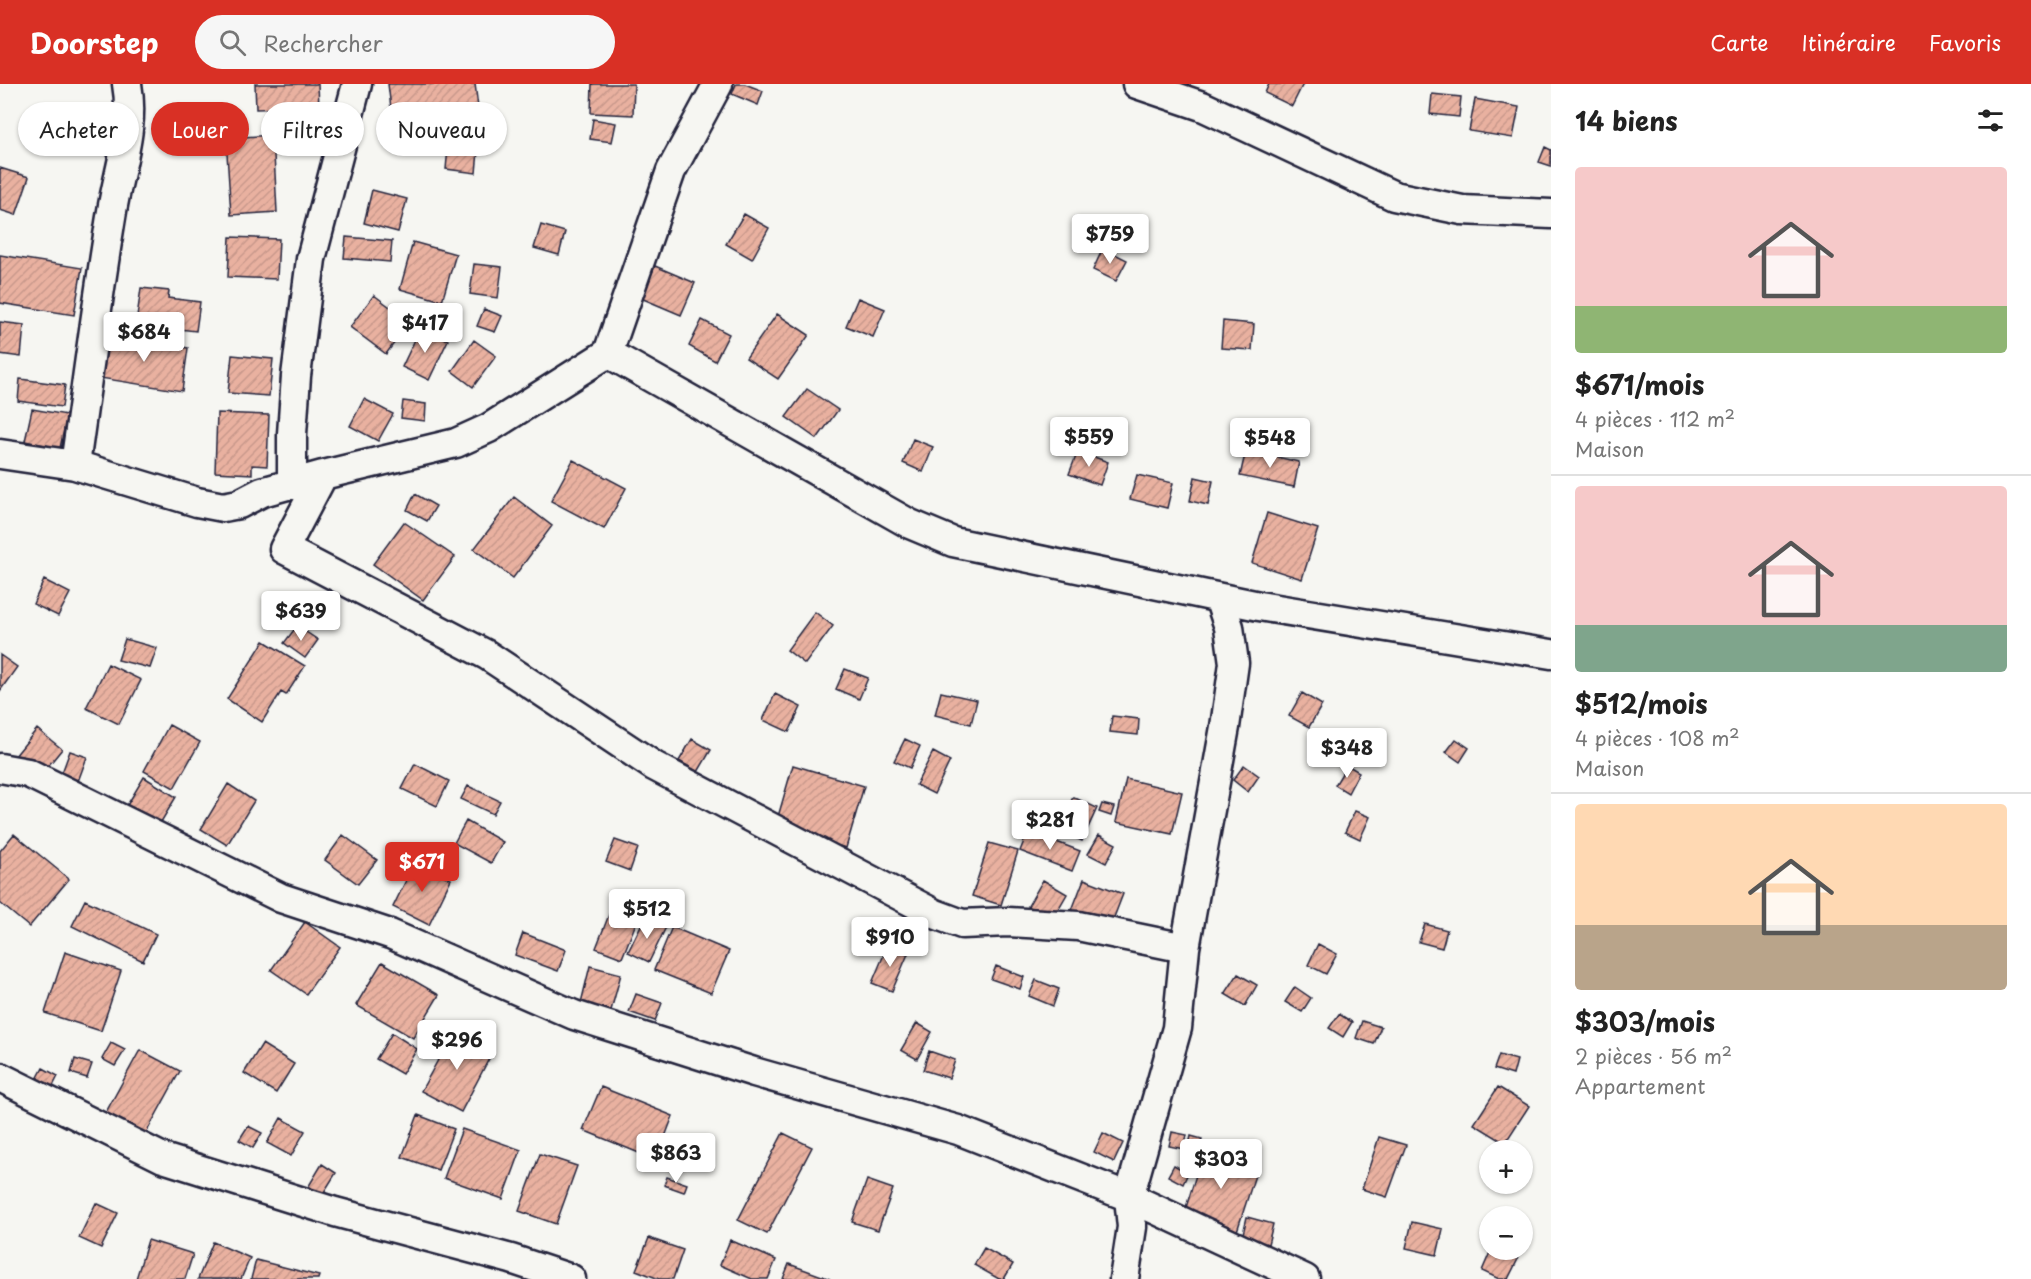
<!DOCTYPE html>
<html lang="fr">
<meta charset="utf-8">
<style>
:root{--surface:#fff;--page:#f6f6f6;--text:#222;--muted:#767676;--line:#e0e0e0;--accent:#d93025}
body{margin:0;font-family:"Playpen Sans",sans-serif;background:var(--page);color:var(--text);height:100vh;display:flex;flex-direction:column;font-size:22px;white-space:nowrap}
*{box-sizing:border-box;margin:0}
p{font-size:20px;color:var(--muted)}
.icon{flex:none;width:33px;height:33px;fill:none;stroke:currentColor;stroke-width:2;stroke-linecap:round;stroke-linejoin:round}
.map{position:relative;flex:1;overflow:hidden}
.sheet{display:flex;flex-direction:column;background:var(--surface);width:480px}
.sheet>*{flex:none}
.hud{position:absolute;left:18px;top:18px;width:570px;height:54px;display:flex;gap:12px}
.tools{position:absolute;left:1479px;top:1056px;display:grid;gap:12px}
.tools a{display:grid;place-items:center;width:54px;height:54px;border-radius:50%;background:var(--surface);box-shadow:0 2px 4px #0004;font-size:30px}
.price{position:absolute;translate:-50% -51px;padding:0 14px;border-radius:6px;background:#fff;color:#222;font-size:20px;line-height:39px;filter:drop-shadow(0 2px 3px #0008)}
.price::after{content:'';position:absolute;left:50%;top:36px;width:18px;height:14px;margin-left:-9px;background:inherit;clip-path:polygon(0 0,100% 0,50% 100%)}
.price.selected{background:var(--accent);color:#fff}
ul{padding:0;list-style:none}
li{display:grid;align-content:center;gap:12px;height:318px;padding:0 24px}
li+li{border-top:2px solid var(--line)}
li span{display:grid;place-items:center;height:186px;border-radius:6px;color:#555}
li>.icon{margin-inline-start:auto}
span .icon{width:108px;height:108px;fill:#fffc;stroke-width:1}
li b{font-size:26px}
h2{display:flex;justify-content:space-between;align-items:center;height:72px;padding:0 24px;font-size:26px}
.tag{padding:0 21px;border-radius:27px;background:var(--surface);box-shadow:0 2px 4px #0004;font-size:21px;line-height:54px}
.tag.selected{background:var(--accent);color:#fff}
header{display:flex;align-items:center;gap:36px;box-sizing:border-box;height:84px;padding:0 30px;background:var(--accent);color:#fff}
header strong{font-size:28px}
nav{display:flex;gap:33px;margin-inline-start:auto;font-size:21px}
.search{width:420px;height:54px;background:var(--page);display:flex;align-items:center;gap:15px;box-sizing:border-box;padding:0 21px;border-radius:33px;color:var(--muted);font-size:22px}
main{display:flex;flex:1;min-height:0}
.map>svg:first-child{display:block}
.building{fill:url(#building-hatch);stroke:#22223b;stroke-width:1.5}
.lines{fill:none;stroke-linecap:round;stroke-linejoin:round}
.street-casing{stroke:#22223b;stroke-width:33}
.street{stroke:#f6f6f2;stroke-width:28}
</style>
<header>
<strong>Doorstep</strong>
<div class="search"><svg class="icon" aria-label="search" viewBox="0 0 24 24"><circle cx="10" cy="10" r="6"/><path d="M15 15l6 6"/></svg>Rechercher</div>
<nav><a>Carte</a><a>Itinéraire</a><a>Favoris</a></nav>
</header>
<main>
<div class="map">
<svg width="1551" height="1195" viewBox="0 0 1551 1195">
<defs>
<pattern id="building-hatch" width="6" height="6" patternUnits="userSpaceOnUse" patternTransform="scale(1.5)"><rect width="6" height="6" fill="#e9b1a0"/><path d="M-1 1l2-2M0 6l6-6M5 7l2-2" fill="none" stroke="#c8988b"/></pattern>
</defs>
<rect width="100%" height="100%" fill="#f6f6f2"/>
<filter id="ink" filterUnits="userSpaceOnUse"><feTurbulence type="fractalNoise" baseFrequency=".0167" numOctaves="2"/><feDisplacementMap in="SourceGraphic" scale="12" xChannelSelector="R" yChannelSelector="G"/><feConvolveMatrix kernelMatrix="1 2 1 2 8 2 1 2 1" color-interpolation-filters="sRGB"/></filter>
<g filter="url(#ink)">
<path class="building" d="M255 0H318L319 23 256 25Z
M388 0H475L478 23 392 32Z
M592 0H634L633 31 591 29Z
M736 0H745L763 7 758 21 732 10Z
M1269 0H1303L1292 22 1265 9Z
M1432 10 1461 13 1459 33 1430 30Z
M1475 15 1519 23 1513 54 1469 47Z
M65 27 66 51 33 53 32 28Z
M593 35 616 39 612 58 590 55Z
M200 37 223 41 218 66 195 62Z
M273 51 277 128 231 131 226 54Z
M1545 63 1551 66V82L1539 78Z
M448 64 478 67 476 89 446 85Z
M0 84 29 93 16 131 0 126Z
M372 106 407 115 398 148 364 139Z
M744 130 769 144 752 175 726 160Z
M541 141 565 148 559 171 534 164Z
M230 153 279 155 277 195 228 193Z
M346 153 392 157 390 178 344 174Z
M413 158 456 170 442 217 400 205Z
M1103 164 1127 176 1116 197 1093 186Z
M0 171 82 184 74 231 0 219Z
M474 180 502 183 498 214 470 210Z
M655 182 695 199 681 231 641 214Z
M141 204 169 207 168 214 200 218 196 247 136 240Z
M374 211 410 238 386 270 350 243Z
M858 214 885 225 873 253 846 242Z
M484 225 502 232 495 248 477 242Z
M777 230 809 251 778 295 746 274Z
M702 236 729 250 715 277 689 262Z
M1223 237 1254 240 1252 266 1221 264Z
M0 238 24 241 21 273 0 270Z
M421 243 448 256 429 296 402 283Z
M107 252 188 264 182 307 100 294Z
M474 256 496 272 473 303 452 287Z
M232 271 273 275 269 312 228 309Z
M20 295 65 301 62 323 18 317Z
M807 305 838 326 817 355 786 333Z
M364 315 393 330 378 357 350 342Z
M403 317 426 320 425 337 401 334Z
M32 325 67 331 60 364 25 357Z
M217 329 269 331 267 382 252 381V390L215 388Z
M913 355 933 363 923 388 903 379Z
M1246 366 1299 378 1294 403 1240 392Z
M1078 367 1108 378 1100 401 1069 390Z
M573 376 626 404 604 445 551 417Z
M1137 391 1173 399 1167 424 1130 415Z
M1195 393 1213 397 1208 421 1190 417Z
M415 410 436 422 427 437 407 426Z
M514 413 552 442 513 494 474 465Z
M1267 429 1318 445 1302 495 1252 479Z
M404 438 455 473 423 516 373 480Z
M44 496 70 509 58 532 33 520Z
M815 528 833 542 805 580 787 566Z
M297 542 318 556 305 574 284 559Z
M125 555 157 564 150 584 118 576Z
M264 557 305 582 286 611 281 608 262 638 227 615Z
M0 571 17 583 0 607Z
M108 580 141 596 119 640 86 624Z
M845 585 868 594 859 615 836 605Z
M941 608 977 616 971 640 935 631Z
M1302 609 1322 621 1309 643 1289 632Z
M775 610 801 623 789 648 763 636Z
M1112 632 1139 635 1138 651 1110 648Z
M169 641 200 658 174 704 144 687Z
M37 645 62 665 40 692 15 672Z
M692 655 711 666 698 688 679 677Z
M905 655 920 662 910 684 894 677Z
M1456 655 1469 664 1460 678 1446 668Z
M70 667 87 673 77 700 60 694Z
M933 668 950 677 934 710 916 701Z
M415 680 449 697 437 722 402 705Z
M793 681 864 702 846 764 775 743Z
M1244 681 1259 692 1248 708 1233 696Z
M1347 681 1359 688 1348 709 1335 701Z
M144 693 176 713 158 743 126 723Z
M1126 695 1182 708 1172 750 1116 738Z
M228 700 254 717 227 761 201 745Z
M468 702 500 717 493 730 461 715Z
M1073 713 1097 724 1082 757 1058 746Z
M1102 720 1114 723 1111 732 1099 728Z
M1355 727 1370 733 1360 755 1345 748Z
M466 737 503 758 491 779 454 759Z
M1028 747 1080 767 1072 787 1020 767Z
M14 750 69 795 29 843 0 819V767Z
M343 751 377 776 358 800 325 776Z
M1099 751 1116 760 1106 779 1088 770Z
M615 756 638 764 630 787 606 778Z
M989 759 1018 767 1001 821 972 812Z
M415 778 451 795 429 841 393 823Z
M1084 795 1123 810 1111 841 1072 826Z
M1043 796 1067 810 1052 836 1028 822Z
M85 816 156 850 143 877 72 842Z
M614 818 640 829 622 874 596 864Z
M645 833 666 843 649 878 628 868Z
M305 838 340 863 306 910 271 886Z
M1425 840 1447 846 1442 864 1419 858Z
M672 843 729 867 711 909 654 886Z
M523 849 566 866 558 887 515 871Z
M1318 860 1337 870 1326 890 1308 881Z
M888 861 908 870 892 907 872 899Z
M65 868 121 887 101 947 45 929Z
M382 878 439 911 413 954 356 921Z
M590 882 621 890 610 930 580 923Z
M996 882 1024 893 1020 905 991 895Z
M1238 890 1257 901 1245 922 1225 910Z
M1036 896 1059 905 1053 922 1029 912Z
M1295 903 1311 914 1302 928 1285 918Z
M636 910 662 919 655 937 629 928Z
M1339 930 1352 938 1343 953 1329 944Z
M1362 937 1381 943 1374 960 1356 954Z
M917 939 932 948 917 975 901 966Z
M454 947 493 967 461 1028 421 1007Z
M392 949 417 965 402 990 376 975Z
M111 959 125 966 115 982 102 975Z
M262 960 294 980 276 1009 244 989Z
M140 966 180 987 145 1051 105 1030Z
M929 967 955 976 949 994 923 986Z
M1499 971 1517 976 1513 991 1494 985Z
M75 975 92 980 87 994 71 989Z
M43 984 58 992 51 1006 36 997Z
M601 1003 673 1032 656 1076 583 1046Z
M1498 1003 1529 1022 1505 1059 1474 1040Z
M418 1031 454 1045 438 1086 402 1073Z
M281 1034 305 1047 291 1072 267 1059Z
M248 1042 262 1049 253 1064 239 1056Z
M462 1045 521 1066 503 1115 444 1094Z
M1172 1048 1187 1051 1184 1065 1169 1062Z
M783 1049 812 1063 767 1150 738 1136Z
M1103 1049 1123 1059 1114 1078 1094 1068Z
M1191 1052 1202 1055 1197 1073 1187 1070Z
M1379 1053 1406 1061 1387 1113 1362 1105Z
M1204 1065 1258 1082 1237 1147 1184 1130Z
M540 1070 577 1082 556 1140 519 1127Z
M322 1080 336 1089 321 1113 307 1105Z
M1174 1081 1188 1089 1183 1100 1168 1092Z
M667 1093 687 1100 684 1108 664 1101Z
M867 1096 893 1105 878 1146 852 1138Z
M96 1119 118 1129 101 1164 79 1154Z
M1247 1133 1273 1140 1268 1160 1242 1154Z
M1412 1138 1443 1145 1437 1171 1406 1164Z
M649 1154 683 1166 673 1195H659L636 1186Z
M148 1156 193 1170 185 1195H136Z
M730 1156 776 1176 768 1195H752L720 1181Z
M213 1158 250 1174 241 1195H198Z
M984 1164 1013 1180 1004 1195H999L974 1181Z
M1491 1166H1498L1518 1175 1508 1195H1499L1482 1187Z
M256 1176 319 1192 318 1195H251Z
M789 1180 830 1195H783Z"/>
<g class="lines">
<defs>
<path id="street" d="M1137 0 1202 22 1394 112 1462 126 1551 130
M608 269 910 440 953 458 1259 522 1551 570
M0 370 75 381 197 418 223 423 239 420 262 408 323 391 456 359 489 344 608 269 671 87 718 0
M75 381C87 297 98 211 112 127 119 84 135 44 127 0
M323 391 284 465 487 571 654 682 935 830 962 840 1008 838 1078 842 1185 864
M292 401V350L296 292 311 175 357 0
M0 684 28 689 281 814 390 850 574 931 754 988 958 1046 1129 1113 1305 1195
M0 993 163 1074 335 1128 511 1175 571 1195
M1124 1195 1132 1143 1129 1113 1177 944 1185 864 1225 643 1234 579 1229 543 1219 514"/>
</defs>
<use href="#street" class="street-casing"/>
<use href="#street" class="street"/>
</g>
</g>
</svg>
<div class="tools">
<a>+</a>
<a>−</a>
</div>
<b class="price" style="left:1110px;top:181px">$759</b>
<b class="price" style="left:425px;top:270px">$417</b>
<b class="price" style="left:144px;top:279px">$684</b>
<b class="price" style="left:1089px;top:384px">$559</b>
<b class="price" style="left:1270px;top:385px">$548</b>
<b class="price" style="left:301px;top:558px">$639</b>
<b class="price" style="left:1347px;top:695px">$348</b>
<b class="price" style="left:1050px;top:767px">$281</b>
<b class="price selected" style="left:422px;top:809px">$671</b>
<b class="price" style="left:647px;top:856px">$512</b>
<b class="price" style="left:890px;top:884px">$910</b>
<b class="price" style="left:457px;top:987px">$296</b>
<b class="price" style="left:676px;top:1100px">$863</b>
<b class="price" style="left:1221px;top:1106px">$303</b>
<div class="hud">
<a class="tag">Acheter</a>
<a class="tag selected">Louer</a>
<a class="tag">Filtres</a>
<a class="tag">Nouveau</a>
</div>
</div>
<section class="sheet">
<h2>14 biens<svg class="icon" aria-label="filters" viewBox="0 0 24 24"><path d="M4 7h16M4 17h16"/><circle cx="9" cy="7" r="2"/><circle cx="15" cy="17" r="2"/></svg></h2>
<ul>
<li><span style="background:linear-gradient(#f6c9c9 75%,#8fb573 0)"><svg class="icon" aria-label="home" viewBox="0 0 24 24"><path d="M3 11l9-7 9 7M6 9v11h12V9"/></svg></span><div><b>$671/mois</b><p>4 pièces · 112 m²</p><p>Maison</p></div></li>
<li><span style="background:linear-gradient(#f6c9c9 75%,#7fa58c 0)"><svg class="icon" aria-label="home" viewBox="0 0 24 24"><path d="M3 11l9-7 9 7M6 9v11h12V9"/></svg></span><div><b>$512/mois</b><p>4 pièces · 108 m²</p><p>Maison</p></div></li>
<li><span style="background:linear-gradient(#ffd9b3 65%,#b9a48a 0)"><svg class="icon" aria-label="home" viewBox="0 0 24 24"><path d="M3 11l9-7 9 7M6 9v11h12V9"/></svg></span><div><b>$303/mois</b><p>2 pièces · 56 m²</p><p>Appartement</p></div></li>
</ul>
</section>
</main>
